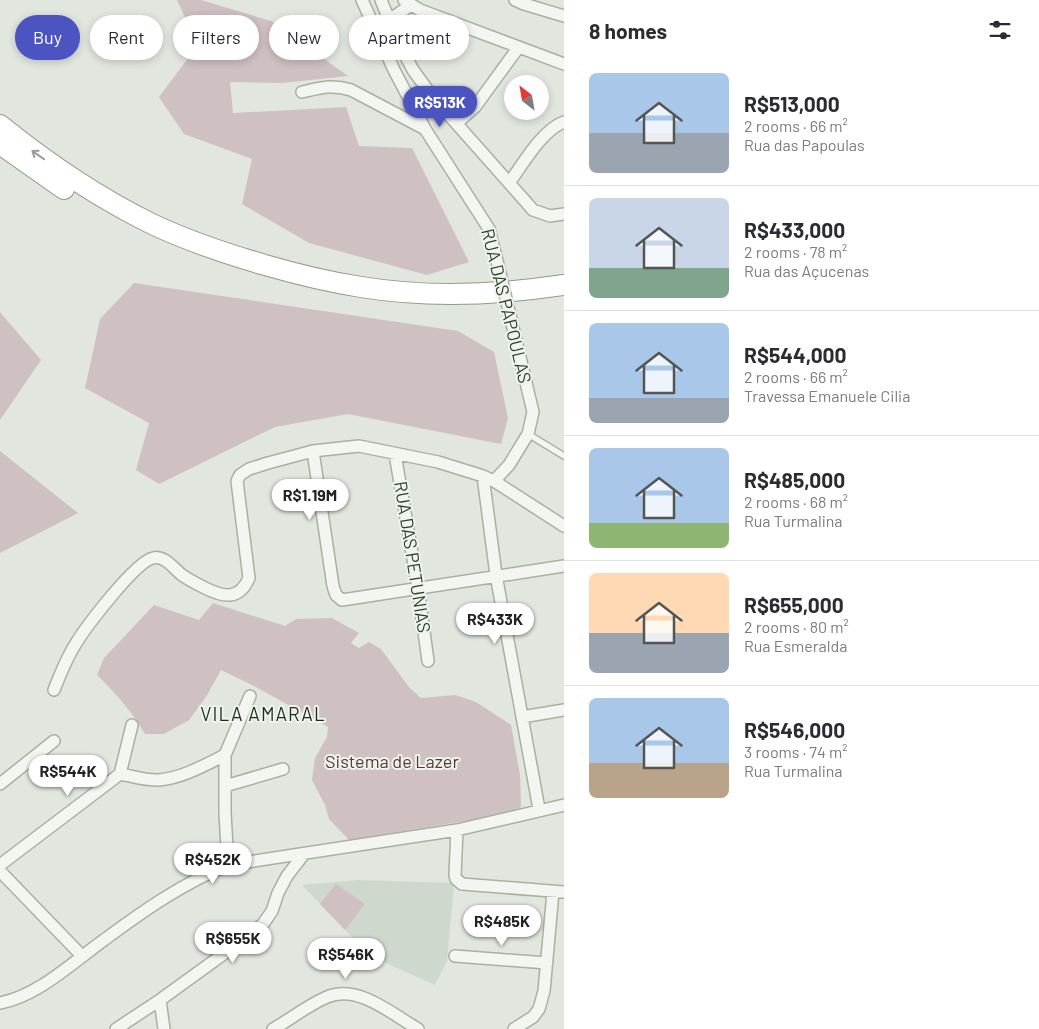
<!DOCTYPE html>
<meta charset="utf-8">
<style>
:root{--surface:#fff;--page:#f2f2f3;--text:#2b2b33;--muted:#7c7c81;--line:#e1e1e2;--accent:#4c54c2}
body{margin:0;font-family:Barlow,sans-serif;background:var(--page);color:var(--text);height:100vh;display:flex;flex-direction:column;font-size:19px;white-space:nowrap}
*{box-sizing:border-box;margin:0}
p{font-size:16px;color:var(--muted)}
.icon{flex:none;width:28px;height:28px;fill:none;stroke:currentColor;stroke-width:2;stroke-linecap:round;stroke-linejoin:round}
.map{position:relative;flex:1;overflow:hidden}
.sheet{display:flex;flex-direction:column;background:var(--surface);width:475px}
.sheet>*{flex:none}
.guide{position:absolute;left:15px;top:15px;width:474px;height:45px;display:flex;gap:10px}
.needle{width:32px;rotate:329deg}
.fabs{position:absolute;left:504px;top:75px;display:grid;gap:10px}
.fabs a{display:grid;place-items:center;width:45px;height:45px;border-radius:50%;background:var(--surface);box-shadow:0 2px 8px #0003;font-size:25px}
.price{position:absolute;translate:-50% -42px;padding:0 11px;border-radius:18px;background:#fff;color:#222;font-size:16px;line-height:32px;filter:drop-shadow(0 1px 2px #0008)}
.price::after{content:'';position:absolute;left:50%;top:30px;width:15px;height:11px;margin-left:-8px;background:inherit;clip-path:polygon(0 0,100% 0,50% 100%)}
.price.current{background:var(--accent);color:#fff}
ul{padding:0;list-style:none}
li{display:flex;align-items:center;gap:15px;height:125px;padding:0 25px}
li+li{border-top:1px solid var(--line)}
li span{display:grid;place-items:center;flex:none;width:140px;height:100px;border-radius:8px;color:#555}
li>.icon{margin-inline-start:auto}
span .icon{width:60px;height:60px;fill:#fffc;stroke-width:1}
li b{font-size:21px}
h2{display:flex;justify-content:space-between;align-items:center;height:60px;padding:0 25px;font-size:21px}
.pill{padding:0 18px;border-radius:22px;background:var(--surface);box-shadow:0 2px 8px #0003;font-size:18px;line-height:45px}
.pill.current{background:var(--accent);color:#fff}
main{display:flex;flex:1;min-height:0}
.map>svg:first-child{display:block}
.built{fill:#cfd8cc}
.green{fill:#cfc0c2}
.lines{fill:none;stroke-linecap:round;stroke-linejoin:round}
.lane-casing{stroke:#a8b0a4;stroke-width:8}
.street-casing{stroke:#a8b0a4;stroke-width:14}
.highway-casing{stroke:#8d9c87;stroke-width:22}
.lane{stroke:#f2f5f0;stroke-width:5.5}
.street{stroke:#f2f5f0;stroke-width:11}
.highway{stroke:#fff;stroke-width:20}
.street-bridge-casing{stroke:#a8b0a4;stroke-width:14;stroke-linecap:butt}
.street-bridge{stroke:#f2f5f0;stroke-width:11}
.oneway{stroke:#969e94}
.labels{text-anchor:middle;stroke-width:4;stroke-linejoin:round;paint-order:stroke}
.street-label{font-size:18px;fill:#2e3c29;stroke:#eff4ed}
.park-label{font-size:18px;fill:#56373a;stroke:#eff4ed}
.neighbourhood-label{font-size:19px;letter-spacing:1px;fill:#1f2c1b;stroke:#eff4ed}
</style>
<main>
<div class="map">
<svg width="564" height="1029" viewBox="0 0 564 1029">
<rect width="100%" height="100%" fill="#e1e6de"/>
<path class="built" d="M358 880 454 883 447 961 435 985 384 962 355 940 302 885Z"/>
<path class="green" d="M177 0H201L271 21 348 76 282 83 230 82 233 113 346 107 359 146 412 148 469 262 427 275 309 243 242 204 252 159 184 134 159 97 198 45Z
M134 283 458 331 494 352 508 418 501 444 348 414 275 427 159 484 136 470 149 423 85 388 100 319Z
M0 312 41 360 0 420Z
M0 451 78 513 0 553Z
M213 603 285 626 296 619 332 618 359 633 351 643 359 648 369 642 381 649 409 687 421 698 455 695 476 702 511 725 520 775 521 807 508 814 349 840 329 819 325 805 312 780 315 758 327 737 328 727 252 685 221 670 206 697 189 720 164 734H145C132 711 115 693 97 675L104 658 154 605 199 620Z
M336 884 365 904 345 930 320 904Z"/>
<g class="lines">
<defs>
<path id="lane" d="M528 434 564 456"/>
<path id="street" d="M362 0 394 70 425 129 489 229 497 261
M381 0 399 44 413 70 432 96 533 210 550 216 564 214
M404 0 420 10 564 64
M515 0 524 4 564 16
M389 20 411 5
M302 92C320 88 332 84 351 90L425 129
M457 123 475 107 518 48
M509 183C523 164 542 130 564 122
M313 451 333 586 336 595 342 600 564 566
M395 454 418 588 428 661
M483 476 496 575 539 809
M494 481 509 465 528 434 533 412 514 332
M54 690C60 675 66 659 75 645 85 628 135 562 153 558 165 555 174 569 182 575 189 580 197 584 205 588 223 597 239 601 249 578L237 481 240 475 249 469 268 463 313 451 359 446 438 462 483 476 494 481 564 526
M522 717 564 710
M225 755V813L228 865
M120 774C132 776 147 781 159 780 182 778 205 765 225 755L250 696
M0 784 54 741
M225 786 283 769
M457 830 455 875 456 879 462 884 564 892
M0 865 120 774 132 725
M0 871 82 956
M455 956 547 963
M160 1000 164 1029
M0 1003C38 996 73 962 104 940 143 911 183 883 228 865L457 830 564 805
M116 1029 160 1000 247 937 263 924 272 911 278 893 287 876 304 854
M273 1029C291 1019 308 1005 327 997 358 984 392 1014 418 1029
M514 1029 533 1017 539 1009 544 991 553 892"/>
<path id="highway" d="M0 125C47 163 97 197 152 224 188 241 227 254 265 265 296 274 329 282 361 287 428 298 497 295 564 285
M0 144 64 189"/>
</defs>
<use href="#lane" class="lane-casing"/>
<use href="#street" class="street-casing"/>
<use href="#highway" class="highway-casing"/>
<use href="#lane" class="lane"/>
<use href="#street" class="street"/>
<use href="#highway" class="highway"/>
<defs>
<path id="street-bridge" d="M497 261 514 332"/>
</defs>
<use href="#street-bridge" class="street-bridge-casing"/>
<use href="#street-bridge" class="street-bridge"/>
</g>
<defs><path id="oneway-shaft" d="M-6 0H5M1.5-3L5.5 0L1.5 3" fill="none" stroke-width="1.6" stroke-linecap="round" stroke-linejoin="round" transform="scale(1.25)"/></defs>
<use class="oneway" href="#oneway-shaft" transform="translate(38 155) rotate(-145)"/>
<g class="labels">
<g class="street-label">
<text transform="translate(506 306) rotate(76)" y="6">RUA DAS PAPOULAS</text>
<text transform="translate(412 557) rotate(81)" y="6">RUA DAS PETUNIAS</text>
</g>
<g class="park-label">
<text x="392" y="768">Sistema de Lazer</text>
</g>
<g class="neighbourhood-label">
<text x="263" y="721">VILA AMARAL</text>
</g>
</g>
</svg>
<div class="fabs">
<a><svg class="needle" viewBox="-14 -14 28 28"><path d="M0-13l5 13h-10z" fill="#e53935"/><path d="M0 13l5-13h-10z" fill="#7c7c81"/></svg></a>
</div>
<b class="price current" style="left:440px;top:128px">R$513K</b>
<b class="price" style="left:310px;top:521px">R$1.19M</b>
<b class="price" style="left:495px;top:645px">R$433K</b>
<b class="price" style="left:68px;top:797px">R$544K</b>
<b class="price" style="left:213px;top:885px">R$452K</b>
<b class="price" style="left:502px;top:947px">R$485K</b>
<b class="price" style="left:233px;top:964px">R$655K</b>
<b class="price" style="left:346px;top:980px">R$546K</b>
<div class="guide">
<a class="pill current">Buy</a>
<a class="pill">Rent</a>
<a class="pill">Filters</a>
<a class="pill">New</a>
<a class="pill">Apartment</a>
</div>
</div>
<section class="sheet">
<h2>8 homes<svg class="icon" aria-label="filters" viewBox="0 0 24 24"><path d="M4 7h16M4 17h16"/><circle cx="9" cy="7" r="2"/><circle cx="15" cy="17" r="2"/></svg></h2>
<ul>
<li><span style="background:linear-gradient(#a9c7e8 60%,#9aa5b1 0)"><svg class="icon" aria-label="home" viewBox="0 0 24 24"><path d="M3 11l9-7 9 7M6 9v11h12V9"/></svg></span><div><b>R$513,000</b><p>2 rooms · 66 m²</p><p>Rua das Papoulas</p></div></li>
<li><span style="background:linear-gradient(#c9d6e8 70%,#7fa58c 0)"><svg class="icon" aria-label="home" viewBox="0 0 24 24"><path d="M3 11l9-7 9 7M6 9v11h12V9"/></svg></span><div><b>R$433,000</b><p>2 rooms · 78 m²</p><p>Rua das Açucenas</p></div></li>
<li><span style="background:linear-gradient(#a9c7e8 75%,#9aa5b1 0)"><svg class="icon" aria-label="home" viewBox="0 0 24 24"><path d="M3 11l9-7 9 7M6 9v11h12V9"/></svg></span><div><b>R$544,000</b><p>2 rooms · 66 m²</p><p>Travessa Emanuele Cilia</p></div></li>
<li><span style="background:linear-gradient(#a9c7e8 75%,#8fb573 0)"><svg class="icon" aria-label="home" viewBox="0 0 24 24"><path d="M3 11l9-7 9 7M6 9v11h12V9"/></svg></span><div><b>R$485,000</b><p>2 rooms · 68 m²</p><p>Rua Turmalina</p></div></li>
<li><span style="background:linear-gradient(#ffd9b3 60%,#9aa5b1 0)"><svg class="icon" aria-label="home" viewBox="0 0 24 24"><path d="M3 11l9-7 9 7M6 9v11h12V9"/></svg></span><div><b>R$655,000</b><p>2 rooms · 80 m²</p><p>Rua Esmeralda</p></div></li>
<li><span style="background:linear-gradient(#a9c7e8 65%,#b9a48a 0)"><svg class="icon" aria-label="home" viewBox="0 0 24 24"><path d="M3 11l9-7 9 7M6 9v11h12V9"/></svg></span><div><b>R$546,000</b><p>3 rooms · 74 m²</p><p>Rua Turmalina</p></div></li>
</ul>
</section>
</main>
